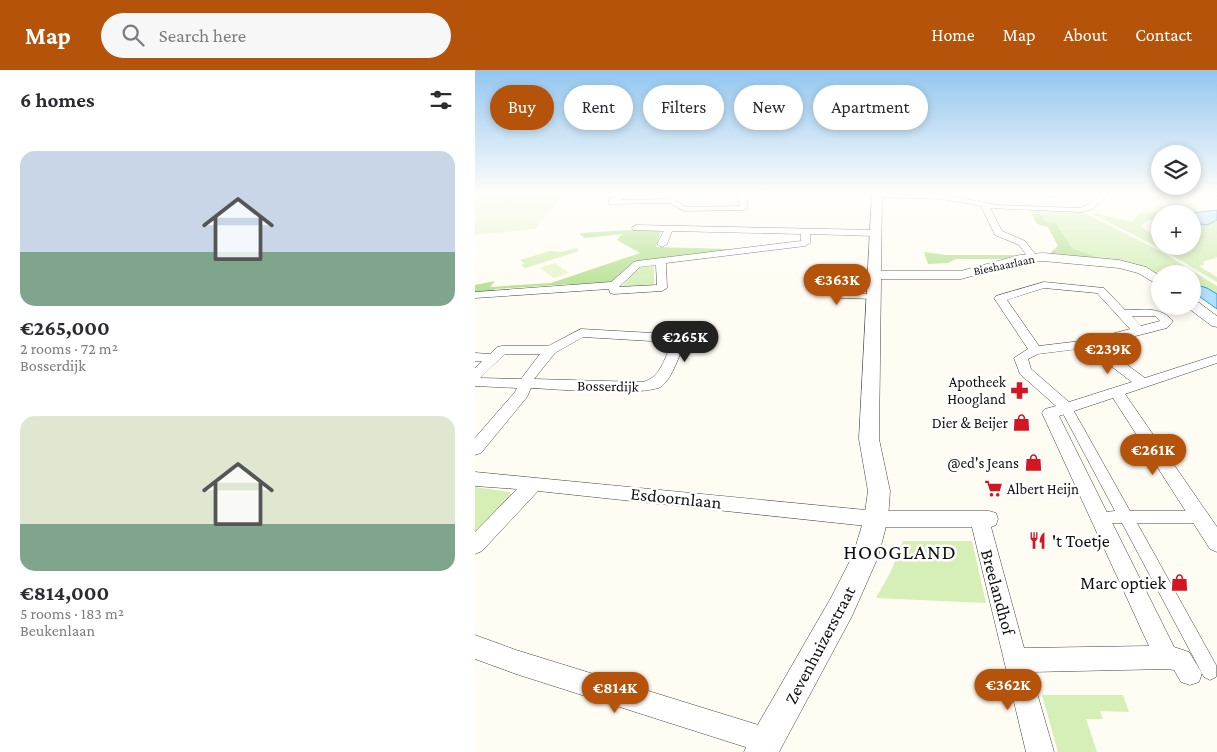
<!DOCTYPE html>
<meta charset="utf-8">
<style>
:root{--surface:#fff;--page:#f7f7f7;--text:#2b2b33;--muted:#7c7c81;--accent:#b45309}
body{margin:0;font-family:"Crimson Pro",serif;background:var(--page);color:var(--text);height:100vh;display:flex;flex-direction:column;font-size:19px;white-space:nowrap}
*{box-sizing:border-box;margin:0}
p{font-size:16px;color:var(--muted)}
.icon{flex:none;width:28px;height:28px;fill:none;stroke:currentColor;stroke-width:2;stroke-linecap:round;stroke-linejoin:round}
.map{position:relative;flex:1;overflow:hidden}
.details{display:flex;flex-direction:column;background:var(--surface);width:475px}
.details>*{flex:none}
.guide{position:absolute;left:15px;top:15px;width:475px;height:45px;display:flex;gap:10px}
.tools{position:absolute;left:676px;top:75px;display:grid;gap:10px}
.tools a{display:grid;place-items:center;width:50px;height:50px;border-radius:50%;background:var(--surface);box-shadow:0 2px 8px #0003;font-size:25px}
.price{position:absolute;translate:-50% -42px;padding:0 11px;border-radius:18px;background:var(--accent);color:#fff;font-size:16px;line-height:32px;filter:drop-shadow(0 1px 2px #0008)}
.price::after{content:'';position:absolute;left:50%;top:30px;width:15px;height:11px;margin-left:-8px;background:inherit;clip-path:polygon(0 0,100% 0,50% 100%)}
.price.current{background:#222;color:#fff}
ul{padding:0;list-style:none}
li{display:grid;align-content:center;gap:10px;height:265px;padding:0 20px}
li span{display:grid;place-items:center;height:155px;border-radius:15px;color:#555}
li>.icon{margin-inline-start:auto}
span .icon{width:90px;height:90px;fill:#fffc;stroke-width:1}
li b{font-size:21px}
h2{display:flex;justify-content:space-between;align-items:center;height:60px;padding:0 20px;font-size:21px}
.chip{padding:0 18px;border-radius:22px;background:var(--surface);box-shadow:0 2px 8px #0003;font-size:18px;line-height:45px}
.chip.current{background:var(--accent);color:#fff}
header{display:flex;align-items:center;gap:30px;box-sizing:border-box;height:70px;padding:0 25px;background:var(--accent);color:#fff}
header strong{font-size:24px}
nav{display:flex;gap:28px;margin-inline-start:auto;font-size:18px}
.search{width:350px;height:45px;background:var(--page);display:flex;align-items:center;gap:12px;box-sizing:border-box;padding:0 18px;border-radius:28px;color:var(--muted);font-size:19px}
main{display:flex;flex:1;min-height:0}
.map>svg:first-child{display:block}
.green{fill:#d5efb7}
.forest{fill:#b8e294}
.pitch{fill:#e7f5ca}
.water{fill:#b1e2fd;stroke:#2f9add}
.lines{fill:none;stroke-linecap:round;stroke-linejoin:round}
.pedestrian-casing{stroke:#434343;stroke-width:1}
.minor-casing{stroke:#434343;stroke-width:1}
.tertiary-casing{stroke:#434343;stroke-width:1}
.pedestrian{fill:#fff;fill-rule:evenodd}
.minor{fill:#fff;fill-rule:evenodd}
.tertiary{fill:#fff;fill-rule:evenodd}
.labels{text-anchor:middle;stroke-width:5;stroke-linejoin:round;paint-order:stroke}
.far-street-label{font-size:12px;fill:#101010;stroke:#fff}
.poi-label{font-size:15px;fill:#101010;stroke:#fff;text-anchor:end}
.street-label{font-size:15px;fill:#101010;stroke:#fff}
.near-street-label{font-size:18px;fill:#101010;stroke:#fff}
.near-poi-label{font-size:18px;fill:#101010;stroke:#fff;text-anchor:start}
.near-quarter-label{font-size:21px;letter-spacing:1px;fill:#101010;stroke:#fff}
</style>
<header>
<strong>Map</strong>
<div class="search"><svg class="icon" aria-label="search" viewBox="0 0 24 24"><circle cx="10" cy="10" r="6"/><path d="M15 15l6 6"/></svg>Search here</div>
<nav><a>Home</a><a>Map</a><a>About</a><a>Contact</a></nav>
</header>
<main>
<section class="details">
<h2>6 homes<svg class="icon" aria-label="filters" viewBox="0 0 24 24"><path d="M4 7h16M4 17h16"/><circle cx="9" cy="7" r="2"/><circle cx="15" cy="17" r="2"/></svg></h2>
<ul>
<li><span style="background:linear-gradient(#c9d6e8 65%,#7fa58c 0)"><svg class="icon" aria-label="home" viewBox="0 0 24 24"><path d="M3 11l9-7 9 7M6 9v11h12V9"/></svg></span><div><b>€265,000</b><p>2 rooms · 72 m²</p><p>Bosserdijk</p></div></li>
<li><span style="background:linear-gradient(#dfe7d0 70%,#7fa58c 0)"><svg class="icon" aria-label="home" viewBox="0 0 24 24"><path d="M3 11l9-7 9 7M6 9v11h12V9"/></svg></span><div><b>€814,000</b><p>5 rooms · 183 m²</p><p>Beukenlaan</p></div></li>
</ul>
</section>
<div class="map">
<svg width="742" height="682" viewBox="0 0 742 682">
<rect width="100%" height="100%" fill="#fffcf3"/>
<path class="green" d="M699 126 722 134 717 135V137L725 142 685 144V151L674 150 666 156 679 166H685V176H718V153L732 155 742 150V187L728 192 729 195 724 196 742 207V212L686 179 614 142 657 152 664 143 702 138 679 129Z
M556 140 607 142 689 183 742 216V224L732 218 718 214V204H685V208L624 191 618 185 598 179 580 152H571L565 144 557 143Z
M102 178 104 181 50 198 46 195 50 194 45 190 75 181 86 182Z
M179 194V217L145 219 165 196Z
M0 417 35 422 37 427 0 466Z
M428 471H497L511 533 401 528 416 501Z
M567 625H648L654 642 625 641 628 649H611L622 682H583Z"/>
<path class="forest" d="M557 144H565L571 152H580L598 179 618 185 624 191 576 186V182L583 176 573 157 562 154Z
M155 160 186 161 181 177 252 179V181L160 192 137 212 95 218 96 214 20 219 17 222 0 224V215L20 211 15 217 76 213 165 183 142 170 147 164 110 168 105 165 106 163Z
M449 182 471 185H551L540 189H481L473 193 453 194Z"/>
<path class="pitch" d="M88 124 60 159 0 165V125Z
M80 193 94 203 79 208 65 198Z"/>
<path class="water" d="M742 140V150L732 155 718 153V144H710Z
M718 214 732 218 742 224V239L718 222Z"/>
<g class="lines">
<defs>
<path id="pedestrian" d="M590 332 596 336 655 441H725L730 443 732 447 730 451 725 453H662L741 595V607L735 610 729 607 647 453H626L621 451 619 447 621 443 640 441 584 336Z"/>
<path id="minor" d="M144 124H153L146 130 193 129 196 124H204L199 130 211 137 265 136 262 124H270L273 138 269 140 209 141 194 133 134 134V130Z
M398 124 467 125 523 135 605 138 612 135 625 124H634L618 139 606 142 515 138 527 161 550 171 563 188 558 191 555 190 544 175 520 165 506 136 467 129 401 127Z
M574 124H583L584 125 580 127Z
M161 155 400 160 404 163 400 166 335 164V173L330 176 191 193 192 218 187 221 139 224 135 223 134 219 0 228V222L136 212 159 192 162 191 326 171V164L197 161 192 174 187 177 182 174 189 161 158 160 157 158ZM181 195 182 215 144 217 165 197Z
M370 198 375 201V223L402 225 403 227 402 229 366 228 365 226V201Z
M569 212 629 218 650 240C668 240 685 236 698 251L692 258 625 275 670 308 742 285V293L650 324 742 457V482L735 479 638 328 584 346 699 577 714 582 727 603 724 612 715 615 706 612 699 600 692 599 556 602 579 682H551L497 457H401L63 421 7 481 0 484V462L42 419 0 416V402L401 441H514L521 443 523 449 521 455 516 457 549 578 674 576 567 343 570 339 581 336 545 304 539 288 553 279 519 228 521 226ZM569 218 622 223 655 259 614 270 564 276 532 230ZM657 246H680L685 251 666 256ZM612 278 657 312 594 332 556 299 553 289 563 284Z
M106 259 195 264 208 269 210 272C204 285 198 307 187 316 173 327 78 319 56 318L52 327 6 383 0 385V368L40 322 42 318 0 316V298L7 291H0V283L15 284 22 277 27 276H73ZM108 267 193 272 197 273C189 289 185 309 167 312L59 309 80 283ZM30 284H65L46 309 5 308Z
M0 565 41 580 293 658 302 662 306 671 302 680 286 682 41 604 0 589Z"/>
<path id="tertiary" d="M397 124H407L406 201H486L545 185 568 183 644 190 671 197 685 206V216L663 203 644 198 568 191 546 193 486 209H406L404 369 415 421 413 449 403 487 377 546 304 682H269L274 670 357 526 378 485 389 449 393 421 384 369Z
M718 231 723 232 742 246V257L737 256 713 238 712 236H718Z"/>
</defs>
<use href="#pedestrian" class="pedestrian-casing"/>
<use href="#minor" class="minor-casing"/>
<use href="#tertiary" class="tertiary-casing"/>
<use href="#pedestrian" class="pedestrian"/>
<use href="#minor" class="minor"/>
<use href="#tertiary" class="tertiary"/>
</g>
<linearGradient id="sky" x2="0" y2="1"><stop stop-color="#92c6f0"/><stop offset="0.56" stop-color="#fffefa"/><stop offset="1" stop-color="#fffefa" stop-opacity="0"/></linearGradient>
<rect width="742" height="220" fill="url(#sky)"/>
<defs>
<symbol id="pharmacy-bare" viewBox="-9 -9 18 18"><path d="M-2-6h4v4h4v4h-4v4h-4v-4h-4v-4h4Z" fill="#d21622" stroke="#fff" stroke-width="2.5" paint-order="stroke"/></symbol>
<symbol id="shop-bare" viewBox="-9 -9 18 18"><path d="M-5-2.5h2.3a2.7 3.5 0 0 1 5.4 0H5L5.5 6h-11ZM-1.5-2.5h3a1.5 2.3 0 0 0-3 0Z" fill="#d21622" stroke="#fff" stroke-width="2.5" paint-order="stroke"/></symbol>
<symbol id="supermarket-bare" viewBox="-9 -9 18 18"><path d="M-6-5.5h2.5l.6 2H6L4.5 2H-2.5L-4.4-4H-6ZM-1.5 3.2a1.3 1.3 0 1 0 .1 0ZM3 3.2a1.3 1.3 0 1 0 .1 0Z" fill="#d21622" stroke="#fff" stroke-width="2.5" paint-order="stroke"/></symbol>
<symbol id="restaurant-bare" viewBox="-9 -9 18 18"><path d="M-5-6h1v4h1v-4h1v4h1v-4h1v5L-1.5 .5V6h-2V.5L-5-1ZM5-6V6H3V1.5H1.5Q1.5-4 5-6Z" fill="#d21622" stroke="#fff" stroke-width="2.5" paint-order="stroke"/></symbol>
</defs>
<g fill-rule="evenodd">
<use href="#pharmacy-bare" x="532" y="308" width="25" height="25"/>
<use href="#shop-bare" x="534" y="340" width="25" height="25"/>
<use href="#shop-bare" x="546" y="380" width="25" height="25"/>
<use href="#supermarket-bare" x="506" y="406" width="25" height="25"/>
<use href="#restaurant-bare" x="550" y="458" width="25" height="25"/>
<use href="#shop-bare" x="692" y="500" width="25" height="25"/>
</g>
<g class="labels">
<g class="far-street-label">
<text transform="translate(529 195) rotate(-12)" y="4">Bieshaarlaan</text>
</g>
<g class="poi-label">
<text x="531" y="317">Apotheek<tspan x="531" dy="17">Hoogland</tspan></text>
<text x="533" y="358">Dier &amp; Beijer</text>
<text x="544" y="398">@ed's Jeans</text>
<text x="532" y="424" text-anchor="start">Albert Heijn</text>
</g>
<g class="street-label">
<text transform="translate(133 316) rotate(1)" y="5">Bosserdijk</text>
</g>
<g class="near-street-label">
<text transform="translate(201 428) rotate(6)" y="6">Esdoornlaan</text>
<text transform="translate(523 522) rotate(75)" y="6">Breelandhof</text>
<text transform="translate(345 575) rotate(-62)" y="6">Zevenhuizerstraat</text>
</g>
<g class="near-poi-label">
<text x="577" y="477">'t Toetje</text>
<text x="691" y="519" text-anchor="end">Marc optiek</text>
</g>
<g class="near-quarter-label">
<text x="425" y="489">HOOGLAND</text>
</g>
</g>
</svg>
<div class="tools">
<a><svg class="icon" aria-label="layers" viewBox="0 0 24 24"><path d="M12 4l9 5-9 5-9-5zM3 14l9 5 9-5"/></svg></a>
<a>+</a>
<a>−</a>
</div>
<b class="price" style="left:362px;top:236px">€363K</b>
<b class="price current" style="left:210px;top:293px">€265K</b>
<b class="price" style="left:633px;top:305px">€239K</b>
<b class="price" style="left:678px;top:406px">€261K</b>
<b class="price" style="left:533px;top:641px">€362K</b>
<b class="price" style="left:140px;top:644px">€814K</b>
<div class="guide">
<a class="chip current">Buy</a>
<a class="chip">Rent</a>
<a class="chip">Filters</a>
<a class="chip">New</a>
<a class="chip">Apartment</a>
</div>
</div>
</main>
